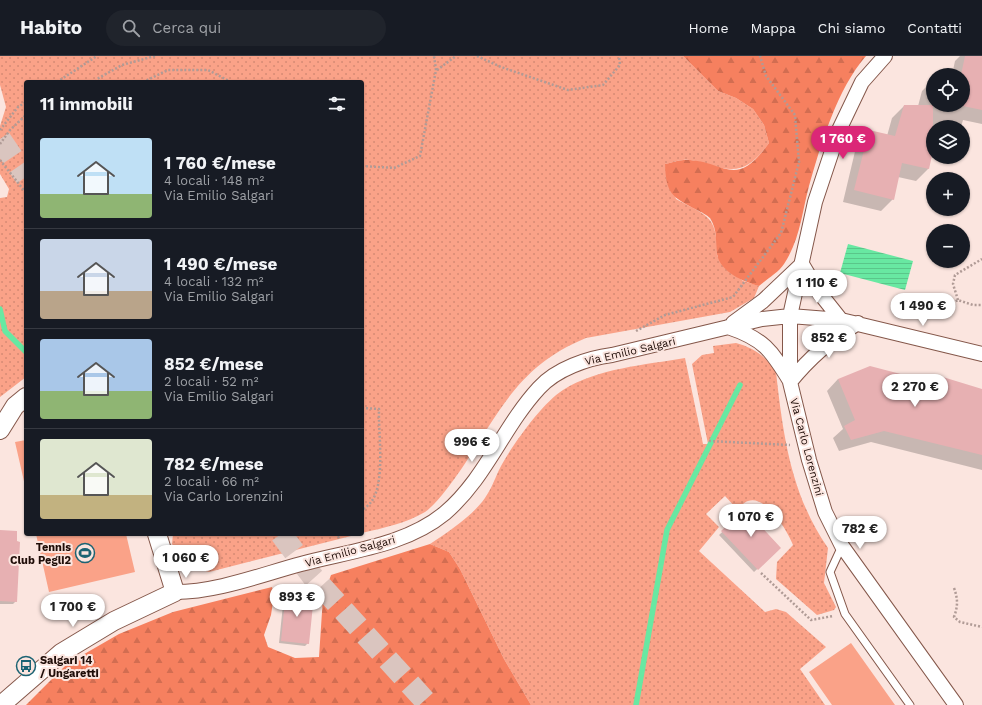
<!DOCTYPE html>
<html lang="it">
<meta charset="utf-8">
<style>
:root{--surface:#171b24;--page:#20242c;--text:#f1f3f6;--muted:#9ea1a6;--line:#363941;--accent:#db2777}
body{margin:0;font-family:"Work Sans",sans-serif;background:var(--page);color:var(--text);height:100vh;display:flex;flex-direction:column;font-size:15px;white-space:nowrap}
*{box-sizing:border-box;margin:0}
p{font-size:13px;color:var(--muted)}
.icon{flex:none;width:22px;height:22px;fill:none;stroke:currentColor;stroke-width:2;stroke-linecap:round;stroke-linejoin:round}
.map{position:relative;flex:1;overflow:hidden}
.side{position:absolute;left:24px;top:24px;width:340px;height:456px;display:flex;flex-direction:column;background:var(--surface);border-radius:4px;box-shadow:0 1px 3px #0004}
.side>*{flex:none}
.controls{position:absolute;left:926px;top:12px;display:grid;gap:8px}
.controls a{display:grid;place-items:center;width:44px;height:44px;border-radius:50%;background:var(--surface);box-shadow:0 1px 3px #0004;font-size:20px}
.price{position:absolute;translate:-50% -34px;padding:0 9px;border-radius:14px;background:#fff;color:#222;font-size:13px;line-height:26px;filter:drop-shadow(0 1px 2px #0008)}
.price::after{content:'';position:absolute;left:50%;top:24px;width:12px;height:9px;margin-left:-6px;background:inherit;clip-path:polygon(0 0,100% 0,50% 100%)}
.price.selected{background:var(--accent);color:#fff}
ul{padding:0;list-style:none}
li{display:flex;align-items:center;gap:12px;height:100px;padding:0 16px}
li+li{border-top:1px solid var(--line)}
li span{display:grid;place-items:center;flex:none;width:112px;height:80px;border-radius:4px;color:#555}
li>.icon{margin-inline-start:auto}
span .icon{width:48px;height:48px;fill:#fffc;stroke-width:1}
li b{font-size:17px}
h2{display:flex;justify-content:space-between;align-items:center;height:48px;padding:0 16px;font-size:17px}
header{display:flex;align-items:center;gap:24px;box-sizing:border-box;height:56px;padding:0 20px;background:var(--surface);border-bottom:1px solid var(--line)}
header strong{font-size:19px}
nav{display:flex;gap:22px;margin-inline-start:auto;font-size:14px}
.search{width:280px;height:36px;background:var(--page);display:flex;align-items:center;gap:10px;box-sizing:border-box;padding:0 14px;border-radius:22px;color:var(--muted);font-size:15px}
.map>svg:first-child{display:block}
.grass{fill:url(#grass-dots)}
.forest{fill:url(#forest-firs)}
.pitch{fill:#faa288}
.water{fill:url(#water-rules)}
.shadow{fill:#0003}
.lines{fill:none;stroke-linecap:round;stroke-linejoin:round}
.stream{stroke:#68e8a2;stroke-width:5.5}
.building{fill:#e7b0b2}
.motorway-tunnel{stroke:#dac5bf;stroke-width:22;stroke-dasharray:22 11;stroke-linecap:butt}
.service-casing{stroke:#84574a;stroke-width:9}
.minor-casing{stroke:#84574a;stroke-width:16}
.tertiary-casing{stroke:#84574a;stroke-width:20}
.path{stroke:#b09b96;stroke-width:2.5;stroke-dasharray:2 2;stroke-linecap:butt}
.service{stroke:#fff;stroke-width:7}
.minor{stroke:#fff;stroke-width:14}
.tertiary{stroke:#fff;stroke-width:18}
.labels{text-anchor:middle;stroke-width:4;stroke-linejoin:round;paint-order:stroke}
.street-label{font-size:11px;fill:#1f0d08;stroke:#fbe5df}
.poi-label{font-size:11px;font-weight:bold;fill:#1f0d08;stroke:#fbe5df;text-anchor:end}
</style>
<header>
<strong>Habito</strong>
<div class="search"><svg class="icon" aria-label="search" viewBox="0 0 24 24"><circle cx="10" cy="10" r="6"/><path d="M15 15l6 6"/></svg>Cerca qui</div>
<nav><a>Home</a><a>Mappa</a><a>Chi siamo</a><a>Contatti</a></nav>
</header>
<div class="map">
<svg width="982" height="649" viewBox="0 0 982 649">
<defs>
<pattern id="grass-dots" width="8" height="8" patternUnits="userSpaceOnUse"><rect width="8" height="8" fill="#faa288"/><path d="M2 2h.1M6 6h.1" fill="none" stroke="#d68a74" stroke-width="1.8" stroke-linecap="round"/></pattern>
<pattern id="forest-firs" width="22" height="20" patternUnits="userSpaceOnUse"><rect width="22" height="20" fill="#f6805f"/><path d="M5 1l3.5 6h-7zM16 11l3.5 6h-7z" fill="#d26d51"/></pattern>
<pattern id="water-rules" width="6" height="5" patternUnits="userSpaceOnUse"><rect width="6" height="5" fill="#68e8a2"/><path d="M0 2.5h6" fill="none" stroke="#5ac68a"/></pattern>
</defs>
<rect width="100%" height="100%" fill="#fbe5df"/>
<path class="grass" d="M0 0H683L718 35 736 42 753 53 764 69 769 87C752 110 740 119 711 109 703 107 692 103 683 104 678 104 671 107 665 108L676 143C709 161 717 159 717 200L743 225 759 230 754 242 730 256 586 282C520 309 501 353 464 409 456 421 437 448 425 456 407 467 383 472 362 477V26H26V321L0 341V142L7 141 9 133 0 118V70L6 51 0 29Z
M736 287C754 292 766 300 776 316 783 379 791 439 828 492L824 527 836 551 834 554 817 559 776 523 777 506 793 489C788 476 766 438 748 445 744 446 740 451 737 453L725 440 706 458 719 471 699 495 765 556 776 553 786 556 826 591 800 613 825 649H531L504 603 460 513 449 496 430 488C448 476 468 463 482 446 490 436 494 425 499 414 510 392 542 347 563 334 598 312 645 309 685 302L703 388H708L692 308 702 299 714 297 713 290Z
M173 478H359L209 516C192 512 184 501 172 488Z"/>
<path class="forest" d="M683 0H866C837 33 821 88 809 130 802 156 800 184 784 208 779 216 767 223 759 230 744 226 720 216 717 198 715 184 718 175 710 162 707 159 701 156 697 154 672 141 666 138 665 108 671 107 678 104 684 104 725 103 734 136 769 87L764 69 753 53 736 42 718 35Z
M430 488 449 496 460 513 504 603 531 649H26L67 608 119 578 173 556 272 531 274 539 271 559 264 579 268 591 295 602 319 601 323 541 331 519Z"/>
<path class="pitch" d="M26 384V434L15 386Z
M36 478H126L135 516 49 536Z
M851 587 895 649H832L809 616Z"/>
<path class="water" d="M848 188 913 205 905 234 840 217Z"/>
<path class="shadow" d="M960 0H982V68L963 64 961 71H933V93L928 113 916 125 898 121 893 143 881 155 843 146 857 87 869 75 887 80 892 62 904 50 917 54 922 35 933 24V49H963V19H952L955 5Z
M933 319 982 334V414L871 386 839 395 833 382 843 373 827 335 838 323 927 326Z
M748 452 754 464 780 492 754 516 719 479Z
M0 475 16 545 13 548H0Z
M287 536 308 587 305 590 279 587 284 539Z"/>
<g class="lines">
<path class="stream" d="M0 253 5 275 26 296
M636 649 667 474 740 329"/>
</g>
<path class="building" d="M965 0H982V54L963 50V19H961Z
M904 49H933V95L929 113 902 107 894 144 854 134 869 74 895 80Z
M870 310 931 326 933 318 982 333V399L884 375 851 384 844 370 855 364 838 323Z
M748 450 758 461 755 464 781 492 758 514 721 475Z
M0 474 17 475V485L20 486 17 546 0 545Z
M286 535 314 539 309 588 281 585Z"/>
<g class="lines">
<path class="motorway-tunnel" d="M0 83 26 121
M281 478 313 521 429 649"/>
<defs>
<path id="service" d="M842 490 830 516 845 558 910 649"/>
<path id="minor" d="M885 0 862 26 839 74 815 146 790 260V326L809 404 825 456 842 490 956 649
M802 208 818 235 841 264
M733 267 763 245 802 208
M728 271C764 283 771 294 790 325
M790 326C810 301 831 283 858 267
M175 536C217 536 260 519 301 508 349 495 405 490 445 457 486 422 503 371 539 332 556 313 588 302 612 299L762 263 790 260 841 264 982 298"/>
<path id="tertiary" d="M0 374 15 350 26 341
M1 649 61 597 114 565 175 536 157 478"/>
</defs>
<use href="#service" class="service-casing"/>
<use href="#minor" class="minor-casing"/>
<use href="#tertiary" class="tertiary-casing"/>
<path class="path" d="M477 0 501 11 568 34 603 29 620 9 619 0
M437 14 456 0
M57 26 97 0
M96 26 97 23 122 9 155 0
M143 26 168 14H208L231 26
M0 74 18 51 26 46
M0 88 10 74 26 59
M0 104 26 137
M362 110 394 112 420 100 436 14 434 0
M917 239 923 241 933 256
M958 244 953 228 955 219 982 203
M923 267 933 256 958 244 973 249H982
M636 275 665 259 733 241 781 177 799 106 795 59 766 20 760 0
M362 352 379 353C378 376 386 427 371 446 369 449 365 452 362 454
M709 385 790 389
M338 482 341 478
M761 517 811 564 833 560
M954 532C958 543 958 550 954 561L960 566 982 571"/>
<use href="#service" class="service"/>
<use href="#minor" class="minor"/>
<use href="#tertiary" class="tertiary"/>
</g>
<defs>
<symbol id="stadium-ring" viewBox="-11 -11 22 22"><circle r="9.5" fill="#fbe5df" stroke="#1c6373" stroke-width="1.5"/><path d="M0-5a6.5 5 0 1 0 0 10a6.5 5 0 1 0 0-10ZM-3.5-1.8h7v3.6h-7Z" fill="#1c6373"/></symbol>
<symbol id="bus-ring" viewBox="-11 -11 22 22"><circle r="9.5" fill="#fbe5df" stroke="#1c6373" stroke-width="1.5"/><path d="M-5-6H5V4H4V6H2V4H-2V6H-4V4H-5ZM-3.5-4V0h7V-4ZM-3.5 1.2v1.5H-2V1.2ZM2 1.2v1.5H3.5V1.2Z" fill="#1c6373"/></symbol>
</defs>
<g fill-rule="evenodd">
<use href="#stadium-ring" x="74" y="486" width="22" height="22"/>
<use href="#bus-ring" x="15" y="599" width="22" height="22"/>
</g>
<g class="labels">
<g class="street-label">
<text transform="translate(630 295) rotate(-13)" y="4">Via Emilio Salgari</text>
<text transform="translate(807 391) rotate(75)" y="4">Via Carlo Lorenzini</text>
<text transform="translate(350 495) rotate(-15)" y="4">Via Emilio Salgari</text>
</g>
<g class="poi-label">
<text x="71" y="495">Tennis<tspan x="71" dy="13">Club Pegli2</tspan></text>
<text x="40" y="608" text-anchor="start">Salgari 14<tspan x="40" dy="13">/ Ungaretti</tspan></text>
</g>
</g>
</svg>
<div class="controls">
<a><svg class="icon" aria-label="locate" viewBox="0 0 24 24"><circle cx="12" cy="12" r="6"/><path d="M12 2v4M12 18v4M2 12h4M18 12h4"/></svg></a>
<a><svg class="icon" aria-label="layers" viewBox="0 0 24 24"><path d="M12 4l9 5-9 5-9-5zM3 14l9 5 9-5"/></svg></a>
<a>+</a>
<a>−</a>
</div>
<b class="price selected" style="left:843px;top:104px">1 760 €</b>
<b class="price" style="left:817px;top:248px">1 110 €</b>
<b class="price" style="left:923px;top:271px">1 490 €</b>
<b class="price" style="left:829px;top:303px">852 €</b>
<b class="price" style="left:915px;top:352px">2 270 €</b>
<b class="price" style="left:472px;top:407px">996 €</b>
<b class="price" style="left:751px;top:482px">1 070 €</b>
<b class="price" style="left:860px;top:494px">782 €</b>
<b class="price" style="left:186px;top:523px">1 060 €</b>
<b class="price" style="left:297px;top:562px">893 €</b>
<b class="price" style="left:73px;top:572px">1 700 €</b>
<section class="side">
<h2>11 immobili<svg class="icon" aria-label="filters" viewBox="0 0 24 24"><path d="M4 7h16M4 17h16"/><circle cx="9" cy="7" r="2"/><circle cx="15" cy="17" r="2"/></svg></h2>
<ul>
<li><span style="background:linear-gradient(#bfe0f5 70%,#8fb573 0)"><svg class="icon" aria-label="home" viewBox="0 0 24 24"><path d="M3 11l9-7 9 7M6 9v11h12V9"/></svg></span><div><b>1 760 €/mese</b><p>4 locali · 148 m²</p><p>Via Emilio Salgari</p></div></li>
<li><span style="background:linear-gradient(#c9d6e8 65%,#b9a48a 0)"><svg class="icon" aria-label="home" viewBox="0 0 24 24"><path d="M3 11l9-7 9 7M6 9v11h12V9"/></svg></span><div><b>1 490 €/mese</b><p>4 locali · 132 m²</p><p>Via Emilio Salgari</p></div></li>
<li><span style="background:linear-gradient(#a9c7e8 65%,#8fb573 0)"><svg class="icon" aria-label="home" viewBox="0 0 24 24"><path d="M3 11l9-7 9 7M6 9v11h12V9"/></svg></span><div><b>852 €/mese</b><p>2 locali · 52 m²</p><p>Via Emilio Salgari</p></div></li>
<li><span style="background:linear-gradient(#dfe7d0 70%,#c2b280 0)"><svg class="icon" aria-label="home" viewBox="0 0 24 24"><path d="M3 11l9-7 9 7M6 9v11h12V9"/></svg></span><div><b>782 €/mese</b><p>2 locali · 66 m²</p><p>Via Carlo Lorenzini</p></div></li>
</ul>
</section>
</div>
